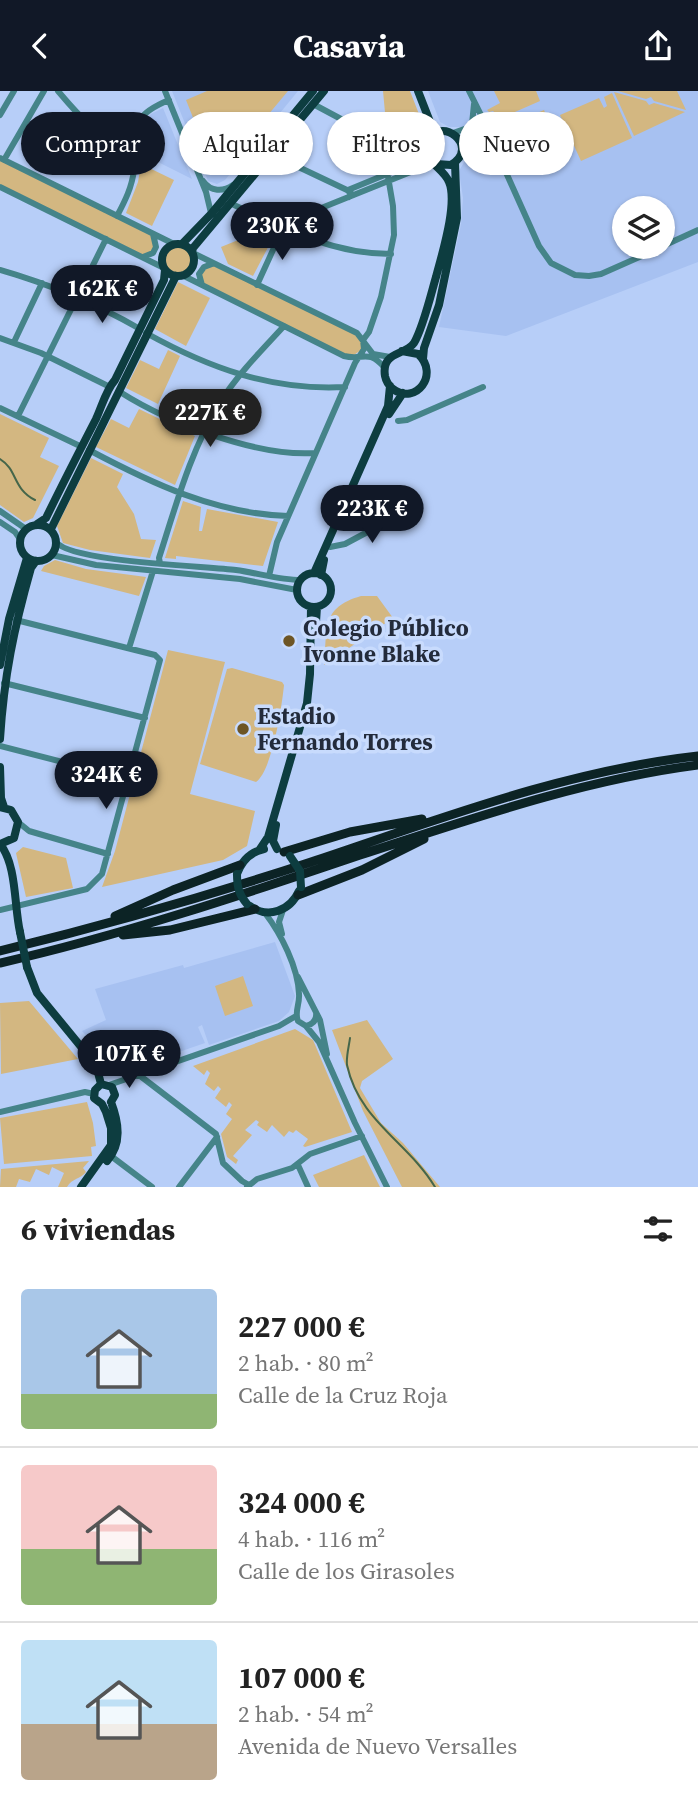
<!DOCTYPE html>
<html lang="es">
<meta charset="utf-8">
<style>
:root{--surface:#fff;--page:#f2f2f2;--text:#222;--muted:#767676;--line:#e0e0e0;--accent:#111827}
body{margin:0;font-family:"Source Serif 4",serif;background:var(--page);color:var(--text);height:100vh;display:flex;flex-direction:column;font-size:26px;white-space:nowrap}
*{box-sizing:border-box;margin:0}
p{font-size:23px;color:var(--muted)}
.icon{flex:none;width:38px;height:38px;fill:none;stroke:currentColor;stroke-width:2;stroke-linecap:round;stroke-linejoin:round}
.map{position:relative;height:1096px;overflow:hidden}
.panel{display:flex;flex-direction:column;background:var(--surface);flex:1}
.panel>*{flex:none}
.hud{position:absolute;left:21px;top:21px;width:656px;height:63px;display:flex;gap:14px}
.fabs{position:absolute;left:612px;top:105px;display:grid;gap:14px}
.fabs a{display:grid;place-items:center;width:63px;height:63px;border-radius:50%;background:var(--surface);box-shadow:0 2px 5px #0004;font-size:35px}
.price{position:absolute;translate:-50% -60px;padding:0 16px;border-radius:24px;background:var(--accent);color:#fff;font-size:23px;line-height:46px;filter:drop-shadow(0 2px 4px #0008)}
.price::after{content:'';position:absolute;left:50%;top:42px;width:21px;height:16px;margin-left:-10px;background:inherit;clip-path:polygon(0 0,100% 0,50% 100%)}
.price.on{background:#222;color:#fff}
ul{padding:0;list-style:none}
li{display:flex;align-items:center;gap:21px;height:175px;padding:0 21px}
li+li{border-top:2px solid var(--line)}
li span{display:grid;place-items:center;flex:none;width:196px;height:140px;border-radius:7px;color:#555}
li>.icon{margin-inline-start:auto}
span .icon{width:84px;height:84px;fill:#fffc;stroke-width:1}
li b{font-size:30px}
h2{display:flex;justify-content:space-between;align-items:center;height:84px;padding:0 21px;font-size:30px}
.pill{padding:0 24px;border-radius:32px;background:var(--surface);box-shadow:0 2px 5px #0004;font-size:24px;line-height:63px}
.pill.on{background:var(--accent);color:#fff}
header{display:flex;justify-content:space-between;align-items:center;height:91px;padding:0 21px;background:var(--accent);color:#fff;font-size:32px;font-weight:800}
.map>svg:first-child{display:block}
.built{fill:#a7c1f1;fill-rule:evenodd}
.green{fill:#d3b781}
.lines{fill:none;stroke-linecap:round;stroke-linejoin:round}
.stream{stroke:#45664a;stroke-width:2}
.minor{stroke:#458489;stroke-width:6}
.major{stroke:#0d3d40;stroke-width:8}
.highway{stroke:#0c2325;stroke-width:9}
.major-bridge{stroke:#0d3d40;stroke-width:8}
.poi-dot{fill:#6d5525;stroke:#c8dbfd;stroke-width:2.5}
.labels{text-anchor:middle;stroke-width:7;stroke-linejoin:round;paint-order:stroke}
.poi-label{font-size:23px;font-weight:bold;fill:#232b3b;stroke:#c8dbfd;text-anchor:start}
</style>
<header><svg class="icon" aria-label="back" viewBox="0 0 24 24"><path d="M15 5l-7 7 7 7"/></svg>Casavia<svg class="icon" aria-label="share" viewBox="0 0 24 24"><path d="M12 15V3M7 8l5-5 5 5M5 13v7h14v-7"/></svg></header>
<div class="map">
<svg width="698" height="1096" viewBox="0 0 698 1096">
<rect width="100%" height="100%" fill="#b7cef8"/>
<path class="built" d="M172 0H298L225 89 217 93 208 90Z
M428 0H698V171L506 245 439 236 461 133 463 107 459 80 467 66 473 62 468 50 466 51 461 36H449L440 31ZM625 117H663V156H625Z
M163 17 187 76 192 88 150 67 148 62 141 63 140 45 143 33 151 23Z
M275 851 295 905 289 921 279 930 209 954 202 934 198 936 205 952 138 975 131 956 105 965 82 940 106 929 95 898 183 874 184 877Z"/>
<path class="green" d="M207 0H288L222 79 213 77 186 9Z
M383 0H410L424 36C416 46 413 54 416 66L392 76V46L387 43Z
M494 0H536L540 10 501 27 493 20 489 21 487 19 500 12Z
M618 0H677L686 19 654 10 651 6 646 8Z
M614 1 646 10 649 14 654 12 685 21 634 45Z
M612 2 632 47 581 70 560 24 599 7 604 17 607 15 604 6Z
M544 19 558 54 554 56 543 31 507 47 505 36Z
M0 69 151 144 155 155 149 163H141L0 94Z
M141 73 174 89 152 135 126 122 138 91Z
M268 137 276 141 253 185 228 173 221 156Z
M162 169a16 16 0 1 1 32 0a16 16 0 1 1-32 0Z
M209 175H215L354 243 361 249V259L354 264H346L205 195 201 183Z
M178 191 210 207 186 255 155 238Z
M168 259 180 265 158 313 126 297 140 269 159 278Z
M139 318 195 345 175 394 96 356 111 328 129 337Z
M0 323 49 347 40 366 59 375 33 427 24 431 0 414Z
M91 367 123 383 117 396 134 423 141 448 156 449 150 467 90 459 63 452 57 435Z
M183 410 201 416 199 440H202L207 418 278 431 263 475 176 465V468L165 467Z
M55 469 86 478 146 486 139 505 41 480 44 475Z
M361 505H377L393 527 324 574C328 538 320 517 361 505Z
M168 559 225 571 190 703 255 720 247 755 223 769 102 796 115 760Z
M232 577 282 591 284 594C282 615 272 680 256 691L200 673 227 578Z
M23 756 66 767 73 797 26 806 16 762Z
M243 885 253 915 225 925 215 895Z
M29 910 78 968 1 983 0 912Z
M367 929 393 968 362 990 360 997 381 1032 403 1052 440 1096H402L363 1020 332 939Z
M295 938 313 949 352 1041 305 1056 303 1055 308 1048 296 1039 293 1042 289 1040 284 1046 272 1034 267 1041 257 1034 259 1031 256 1029 245 1039 252 1044 233 1065 238 1069 236 1073 227 1066 221 1043 232 1028 226 1023 232 1014 229 1011 226 1016 215 1007 221 998 218 995 214 1000 205 993 210 982 207 979 204 984 193 975Z
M87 1011 93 1032 96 1055 91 1056 92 1065 4 1073 0 1027Z
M364 1064 380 1096H319L313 1084Z
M89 1070 83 1077 86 1081C81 1088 72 1087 67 1096H58L64 1082 52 1076 49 1084 36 1078 30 1091 19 1088 16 1096H0L1 1078Z"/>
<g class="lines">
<path class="stream" d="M0 368C18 379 12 397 35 409
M350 947C349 955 346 966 347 974 359 1030 408 1051 435 1096"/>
<path class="minor" d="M58 0C79 25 103 52 135 63
M165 0 206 101 211 122
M469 0 484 30
M0 24 14 0
M484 30 491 34 493 45 489 50 479 55 470 36 474 31Z
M472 33 474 13
M453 42 470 36
M491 48 539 155 551 172 575 184 589 185 601 183 662 156
M271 63 347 99 351 102 349 106
M461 64 479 55
M0 67 174 153
M4 69 44 0
M203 90C211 101 223 101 233 94
M0 96 164 177
M348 99 421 69 427 62
M230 112C283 137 332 163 391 163
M117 125C125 110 132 96 134 79 140 42 123 28 169 9
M663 155 698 139
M193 162 357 242 373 263 390 266
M143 166 153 162 156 156 153 143
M0 179C49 193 96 213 140 238
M182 184 344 265C364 270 367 257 385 277
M202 194 199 183 204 176 212 173
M257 194 283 137 294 128 433 72
M146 242C209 277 272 300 345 296
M0 247 41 262 108 295
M14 251 42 192
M120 301C169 332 257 366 315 362
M0 317 82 356
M18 325 106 148
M398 330 407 329 483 296
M89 359C151 392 216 423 288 425
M0 420 26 438
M0 431 15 441 20 448
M56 451C71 471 205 475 236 479 258 482 279 489 301 489
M330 456 345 453 403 422
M52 464 96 474 240 488 297 499
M160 472 159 467C176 414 191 358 221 310 238 283 262 259 284 235
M269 485 277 451 355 272 364 258 363 249 369 241 381 206 394 144 393 115 385 68 386 52 313 13
M129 557 153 480
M4 592 145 627
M0 655 129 688
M18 731 29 740 108 763
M0 819 87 798 102 783 160 569 155 564 16 529
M265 822C281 843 298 876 299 903 300 913 294 921 298 930L306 935C314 933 317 928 316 921
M282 843 279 831 283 819
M298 886 320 929 327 963
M306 935 319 951 355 1032 387 1096
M139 984 216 1043 223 1072 242 1090 249 1094
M109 994 279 935 296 925
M0 1021 85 1001 94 1003
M111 1065 152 1096
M298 1074 308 1096
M179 1096 217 1046
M247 1096 257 1088 292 1077 310 1063 362 1045"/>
<path class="major" d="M418 0 432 36V45
M182 153 211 123 313 0
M162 169a16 16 0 1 1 32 0a16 16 0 1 1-32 0Z
M192 161 193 157 324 0
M402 260 418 263C440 283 416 315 393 298 389 295 386 290 385 285 381 260 405 265 414 252 423 237 431 203 436 186 442 163 458 112 449 91 445 81 435 76 429 67 426 62 426 56 428 51 439 23 482 55 451 74L436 73
M423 268 424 257 439 214 457 127 455 72
M389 323 403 302
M37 433 46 427C62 394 79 361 96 328 102 315 106 299 115 289L164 189 165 179
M20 452a18 18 0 1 1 36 0a18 18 0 1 1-36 0Z
M51 438 176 185
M314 482 388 315 390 295
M297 499a17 17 0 1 1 34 0a17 17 0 1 1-34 0Z
M321 484 324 469
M316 531 317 516
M0 574 9 528 27 467
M0 648C4 585 14 537 31 477L36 470
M0 676 1 707 4 716
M0 716 11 719 18 731 14 747 0 753
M276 734 273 750 277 758
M0 753C17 774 14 815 20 841
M260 758 268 746 307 612 310 583 311 516
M237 783C242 769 250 761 264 758
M250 815C268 828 290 820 299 800
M27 876 37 902 96 974 101 993
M101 993 112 996 115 1004 111 1011
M107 1070C122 1053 119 1032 111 1011
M81 1096 111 1054V1037L106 1021 102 1013 94 1007 95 999 101 993"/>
<path class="highway" d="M284 761 350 741 422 728
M298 804 362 779 424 748
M115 825 173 799 240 774
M123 844 170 839 255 818
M0 860C105 834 208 805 311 771 437 729 564 680 698 665
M0 872C122 844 242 804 360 764 471 728 582 689 698 674"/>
<path class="major-bridge" d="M290 765 300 780 301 796
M237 783C237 796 239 804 247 813
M20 841 27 876"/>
</g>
<g class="poi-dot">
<circle cx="289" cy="550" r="7"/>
<circle cx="243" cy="638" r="7"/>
</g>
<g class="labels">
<g class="poi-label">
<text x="303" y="545">Colegio Público<tspan x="303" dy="26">Ivonne Blake</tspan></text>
<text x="257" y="633">Estadio<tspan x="257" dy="26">Fernando Torres</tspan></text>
</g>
</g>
</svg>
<div class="fabs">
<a><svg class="icon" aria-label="layers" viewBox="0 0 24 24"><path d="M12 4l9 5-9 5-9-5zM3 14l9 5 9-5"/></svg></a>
</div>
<b class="price" style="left:282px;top:171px">230K €</b>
<b class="price" style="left:102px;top:234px">162K €</b>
<b class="price on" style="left:210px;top:358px">227K €</b>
<b class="price" style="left:372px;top:454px">223K €</b>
<b class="price" style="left:106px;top:720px">324K €</b>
<b class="price" style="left:129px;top:999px">107K €</b>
<div class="hud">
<a class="pill on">Comprar</a>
<a class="pill">Alquilar</a>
<a class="pill">Filtros</a>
<a class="pill">Nuevo</a>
</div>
</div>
<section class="panel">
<h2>6 viviendas<svg class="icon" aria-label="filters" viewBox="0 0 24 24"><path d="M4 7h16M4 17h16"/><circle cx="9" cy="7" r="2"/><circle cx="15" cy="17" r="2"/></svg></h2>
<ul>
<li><span style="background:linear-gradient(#a9c7e8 75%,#8fb573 0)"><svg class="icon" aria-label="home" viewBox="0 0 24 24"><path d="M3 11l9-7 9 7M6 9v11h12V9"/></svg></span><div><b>227 000 €</b><p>2 hab. · 80 m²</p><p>Calle de la Cruz Roja</p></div></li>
<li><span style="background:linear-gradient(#f6c9c9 60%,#8fb573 0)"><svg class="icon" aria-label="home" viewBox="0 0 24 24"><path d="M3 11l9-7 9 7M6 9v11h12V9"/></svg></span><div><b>324 000 €</b><p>4 hab. · 116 m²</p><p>Calle de los Girasoles</p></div></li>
<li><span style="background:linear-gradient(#bfe0f5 60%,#b9a48a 0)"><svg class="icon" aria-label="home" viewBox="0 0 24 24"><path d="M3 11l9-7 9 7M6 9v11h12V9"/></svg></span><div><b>107 000 €</b><p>2 hab. · 54 m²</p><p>Avenida de Nuevo Versalles</p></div></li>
</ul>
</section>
